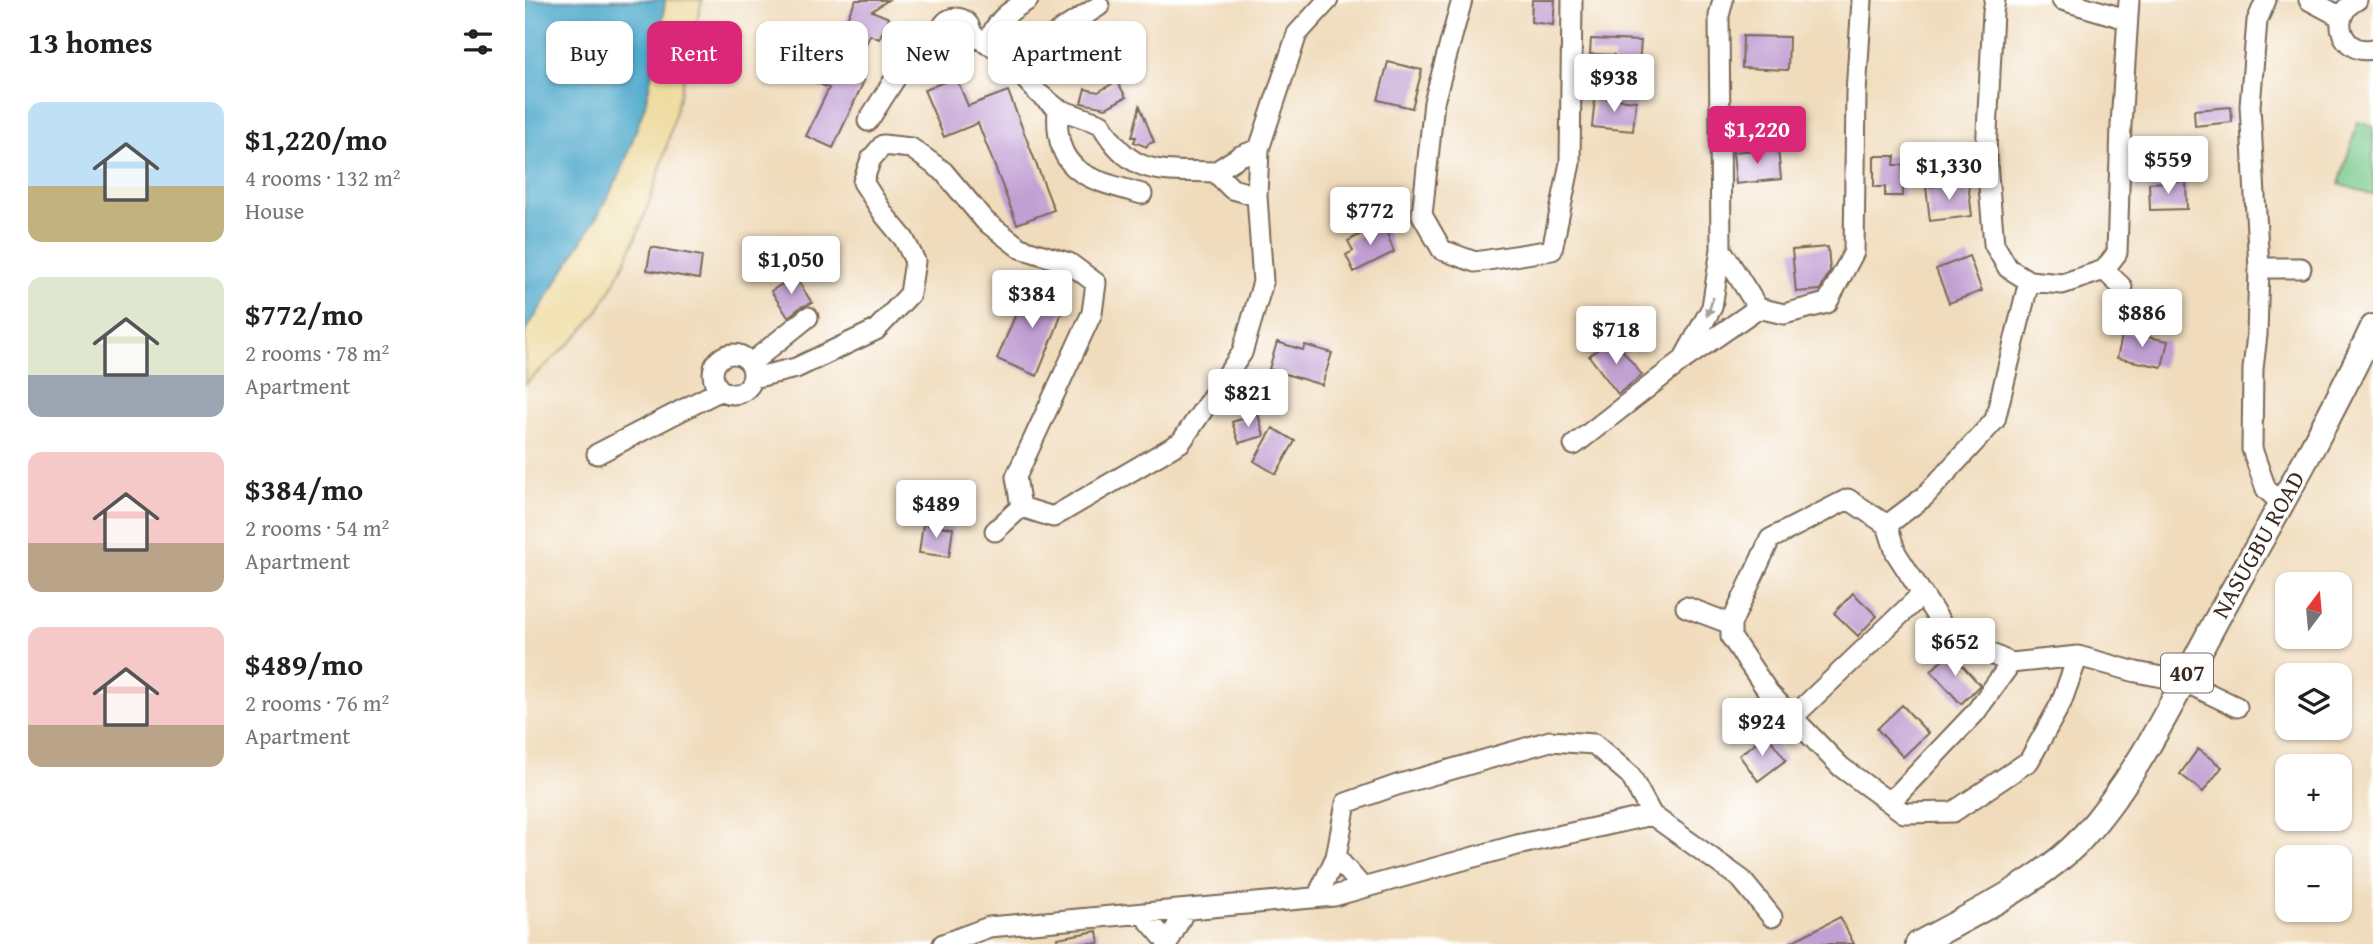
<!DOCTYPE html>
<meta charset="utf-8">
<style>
:root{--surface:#fff;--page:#f2f2f2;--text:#202124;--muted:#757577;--accent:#db2777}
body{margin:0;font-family:"Gentium Book Plus",serif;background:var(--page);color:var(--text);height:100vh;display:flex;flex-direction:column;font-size:26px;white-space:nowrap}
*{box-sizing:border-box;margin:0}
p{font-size:23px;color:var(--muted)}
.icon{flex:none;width:38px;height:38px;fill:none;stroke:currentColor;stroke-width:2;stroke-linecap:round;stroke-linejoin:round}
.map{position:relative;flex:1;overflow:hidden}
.side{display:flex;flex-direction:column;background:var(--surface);width:525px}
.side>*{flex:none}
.banner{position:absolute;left:21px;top:21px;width:665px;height:63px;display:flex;gap:14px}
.needle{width:46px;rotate:16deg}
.controls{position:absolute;left:1750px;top:572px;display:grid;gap:14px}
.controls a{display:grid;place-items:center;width:77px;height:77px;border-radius:14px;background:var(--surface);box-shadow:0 2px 5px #0004;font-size:35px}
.price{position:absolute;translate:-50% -60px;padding:0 16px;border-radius:7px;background:#fff;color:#222;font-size:23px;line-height:46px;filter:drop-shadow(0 2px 4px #0008)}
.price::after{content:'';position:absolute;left:50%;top:42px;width:21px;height:16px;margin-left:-10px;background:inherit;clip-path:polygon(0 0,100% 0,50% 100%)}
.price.current{background:var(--accent);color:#fff}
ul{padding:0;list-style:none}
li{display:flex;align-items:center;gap:21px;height:175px;padding:0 28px}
li span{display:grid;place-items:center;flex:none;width:196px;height:140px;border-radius:14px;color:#555}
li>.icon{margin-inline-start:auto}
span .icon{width:84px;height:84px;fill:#fffc;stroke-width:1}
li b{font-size:30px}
h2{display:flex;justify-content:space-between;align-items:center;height:84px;padding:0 28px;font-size:30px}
.chip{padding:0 24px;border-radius:14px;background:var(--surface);box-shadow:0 2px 5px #0004;font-size:24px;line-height:63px}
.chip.current{background:var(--accent);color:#fff}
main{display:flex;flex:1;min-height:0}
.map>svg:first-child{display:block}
.green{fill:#78c98b;stroke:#5a7a54;stroke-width:2}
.sand{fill:#eeda9e;stroke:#94825e;stroke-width:2}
.water{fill:#4ca8ca;stroke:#446974;stroke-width:2}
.building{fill:#c19fd3}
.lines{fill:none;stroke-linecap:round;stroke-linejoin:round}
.minor-casing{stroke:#7a6855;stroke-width:23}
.major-casing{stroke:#7a6855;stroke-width:28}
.minor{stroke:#fff;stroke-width:19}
.major{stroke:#fff;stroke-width:24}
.oneway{fill:#a79f9a}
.labels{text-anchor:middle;stroke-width:6;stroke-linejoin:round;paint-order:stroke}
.shield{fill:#fff;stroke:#766a62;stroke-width:2}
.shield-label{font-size:23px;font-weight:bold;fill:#3b2a1e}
.street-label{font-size:24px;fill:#3b2a1e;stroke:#fff}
</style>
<main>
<section class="side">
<h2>13 homes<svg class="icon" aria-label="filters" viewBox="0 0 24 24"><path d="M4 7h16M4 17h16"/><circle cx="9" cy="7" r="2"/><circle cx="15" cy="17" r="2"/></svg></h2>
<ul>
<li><span style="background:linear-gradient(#bfe0f5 60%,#c2b280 0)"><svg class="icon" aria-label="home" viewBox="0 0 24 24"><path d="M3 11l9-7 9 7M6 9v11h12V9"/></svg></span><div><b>$1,220/mo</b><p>4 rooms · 132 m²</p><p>House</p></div></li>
<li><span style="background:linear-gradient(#dfe7d0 70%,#9aa5b1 0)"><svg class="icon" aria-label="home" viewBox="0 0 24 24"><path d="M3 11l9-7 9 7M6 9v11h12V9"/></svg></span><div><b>$772/mo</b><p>2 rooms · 78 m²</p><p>Apartment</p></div></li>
<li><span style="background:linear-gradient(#f6c9c9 65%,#b9a48a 0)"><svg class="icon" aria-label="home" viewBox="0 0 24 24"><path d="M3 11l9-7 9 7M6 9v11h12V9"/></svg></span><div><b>$384/mo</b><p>2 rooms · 54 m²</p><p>Apartment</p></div></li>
<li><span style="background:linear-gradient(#f6c9c9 70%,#b9a48a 0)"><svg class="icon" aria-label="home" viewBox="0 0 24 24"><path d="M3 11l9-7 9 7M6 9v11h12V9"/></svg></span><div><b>$489/mo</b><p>2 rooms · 76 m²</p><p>Apartment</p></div></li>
</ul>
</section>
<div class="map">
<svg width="1848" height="944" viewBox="0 0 1848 944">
<rect width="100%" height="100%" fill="#fff"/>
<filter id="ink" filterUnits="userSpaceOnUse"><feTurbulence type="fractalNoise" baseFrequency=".0143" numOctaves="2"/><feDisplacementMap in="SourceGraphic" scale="14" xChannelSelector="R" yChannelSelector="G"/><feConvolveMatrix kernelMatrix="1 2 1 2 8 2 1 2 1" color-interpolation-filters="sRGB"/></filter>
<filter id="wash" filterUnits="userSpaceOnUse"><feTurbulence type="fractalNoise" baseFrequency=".00686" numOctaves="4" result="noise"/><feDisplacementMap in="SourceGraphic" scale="28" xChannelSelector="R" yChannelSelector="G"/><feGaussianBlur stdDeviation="1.57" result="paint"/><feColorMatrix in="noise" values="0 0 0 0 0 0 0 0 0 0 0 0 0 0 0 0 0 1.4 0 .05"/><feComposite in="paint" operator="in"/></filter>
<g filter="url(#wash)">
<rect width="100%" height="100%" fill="#f0dcbc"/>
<path class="green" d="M1833 122 1848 126V195L1814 184Z"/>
<path class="sand" d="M140 0H177C152 104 133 215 75 308 58 335 24 361 0 384V332L73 215 96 172 137 27Z"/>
<path class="water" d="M0 0H140L137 27 120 105 96 172 73 215 0 332Z
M577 34 587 51 576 58 581 66 572 72 567 62 555 69 546 53C552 50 556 51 561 48 567 43 570 38 577 34Z"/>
<g id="blocks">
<path class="building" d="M331 0H363L347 11 364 18 354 39 345 35 327 75 339 81 308 148 281 136 304 88 289 82Z
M1007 0H1030L1028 25 1006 22Z
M1218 36 1264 37 1263 70 1217 68Z
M1066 39 1116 41 1113 74 1088 72 1089 55 1065 54Z
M863 62 897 70 887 108 853 100Z
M431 77 443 106 483 91 529 210 492 224 453 123 419 137 399 90Z
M592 81 601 97 581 108 556 103 560 89 573 92Z
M1070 97 1111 101 1108 131 1067 127Z
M615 106 629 142 623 144 622 147 609 142 611 137H607Z
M1706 107 1707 122 1670 126 1669 110Z
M1253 148 1256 179 1211 184 1208 152Z
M1349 156H1370L1369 165H1378V196H1360V187H1349Z
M1661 181 1662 209 1625 210 1624 183Z
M1443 183 1447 216 1405 221 1401 187Z
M858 222 869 252 829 272 821 255 828 251 823 241Z
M126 247 177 256 174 279 122 270Z
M1303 247 1305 271 1295 290 1271 292 1267 250Z
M1444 256 1457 291 1424 303 1411 269Z
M270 276 287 303 276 307 263 317 246 291Z
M499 285 541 297 532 327 512 376 472 359 490 316Z
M1598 332 1643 341 1637 367 1592 358Z
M1088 338 1117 375 1093 394 1064 356Z
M752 342 778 350 780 345 807 353 797 385 744 369Z
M733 414 739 436 714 443 707 422Z
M748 428 770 441 751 474 729 461Z
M398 524 428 528 424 557 394 553Z
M1328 593 1352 616 1333 636 1309 613Z
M1425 652 1455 685 1436 704 1406 671Z
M1377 705 1403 733 1378 757 1352 729Z
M1242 735 1261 760 1233 781 1214 755Z
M1673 749 1697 767 1678 792 1655 774Z
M1315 917 1329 944H1262Z
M572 931 574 943 533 944 532 938Z"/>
</g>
</g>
<g filter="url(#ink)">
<use href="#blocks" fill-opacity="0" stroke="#7a6855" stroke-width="2"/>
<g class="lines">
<defs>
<path id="minor" d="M937 0 909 102 897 215 917 250 950 262 1027 250 1045 163 1047 0
M1198 0 1194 16 1196 249 1233 308 1259 314 1302 303 1329 252 1331 93 1337 0
M1470 0 1468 12 1461 152 1469 244 1483 268 1504 281 1537 284 1579 270 1592 253 1596 125 1604 0
M1537 0 1601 19
M1741 0 1732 21 1725 106 1734 268 1732 335 1728 369 1727 449 1741 489 1756 503
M1784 0 1816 17
M1832 0C1803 14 1816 56 1848 49
M416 33a15 15 0 1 1 30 0a15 15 0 1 1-30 0Z
M447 34 476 52 513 93 533 109 576 124C607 178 635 170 690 172
M462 44C472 20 481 13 503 0
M486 62 574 6
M533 109C528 174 564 179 617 194
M343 121 393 43 416 34
M732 196 707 189 690 172 715 156 734 149
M1734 268H1776
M1579 270 1597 287
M188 374a20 20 0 1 1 40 0a20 20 0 1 1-40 0Z
M1160 356 1187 307 1196 249
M226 363 283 317
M228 378 271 368 351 330 385 294 390 261 379 239 360 216 338 182 346 159 358 145 386 148 418 171 460 221 495 248 544 263 571 283 567 313 491 477 496 507 528 517 656 442 717 353 738 282 732 196 734 149 772 34 803 0
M1049 445 1158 360 1233 308
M72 454 196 390
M1362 525 1399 497 1470 420 1504 281
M470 531 496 507
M1161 607 1206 624
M1553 656 1536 703 1504 761 1428 812 1379 813 1316 767 1244 693 1206 637V624L1245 539 1323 499 1362 525 1371 553 1423 634 1486 663 1553 656 1611 672 1658 681 1712 707
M1268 717 1397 594
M1363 801 1373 794 1450 713 1486 663
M811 857 821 803 872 785 1025 741 1069 744 1105 775 1127 815 1216 879 1247 917
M792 897 811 857 838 888
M617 913 643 943 660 910
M418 944 464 927 809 896 992 845 1127 815"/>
<g id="major">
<path id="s1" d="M1393 944C1443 917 1519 880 1557 838 1615 774 1652 692 1693 617 1746 522 1802 426 1848 327"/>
</g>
</defs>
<use href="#minor" class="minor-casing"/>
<use href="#major" class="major-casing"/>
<use href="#minor" class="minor"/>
<use href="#major" class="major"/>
</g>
<defs><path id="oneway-solid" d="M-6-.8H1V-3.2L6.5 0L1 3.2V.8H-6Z" transform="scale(1.75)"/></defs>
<use class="oneway" href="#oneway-solid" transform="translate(1185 307) rotate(109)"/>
</g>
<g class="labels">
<rect class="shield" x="1636" y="653.5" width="52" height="39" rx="5"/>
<g class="shield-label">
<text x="1662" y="681">407</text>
</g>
<g class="street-label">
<text dy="8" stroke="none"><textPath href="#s1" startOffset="539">NASUGBU ROAD</textPath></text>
</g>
</g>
</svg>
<div class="controls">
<a><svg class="needle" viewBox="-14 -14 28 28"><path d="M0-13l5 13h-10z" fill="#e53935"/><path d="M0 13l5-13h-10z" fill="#757577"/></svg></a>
<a><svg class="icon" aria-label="layers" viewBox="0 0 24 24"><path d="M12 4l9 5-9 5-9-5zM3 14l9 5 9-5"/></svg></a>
<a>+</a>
<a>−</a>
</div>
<b class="price" style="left:1089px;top:114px">$938</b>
<b class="price current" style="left:1232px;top:166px">$1,220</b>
<b class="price" style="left:1643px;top:196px">$559</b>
<b class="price" style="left:1424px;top:202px">$1,330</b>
<b class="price" style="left:845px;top:247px">$772</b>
<b class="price" style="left:266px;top:296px">$1,050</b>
<b class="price" style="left:507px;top:330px">$384</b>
<b class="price" style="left:1617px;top:349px">$886</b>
<b class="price" style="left:1091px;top:366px">$718</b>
<b class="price" style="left:723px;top:429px">$821</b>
<b class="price" style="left:411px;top:540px">$489</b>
<b class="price" style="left:1430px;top:678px">$652</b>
<b class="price" style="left:1237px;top:758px">$924</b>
<div class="banner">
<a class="chip">Buy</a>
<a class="chip current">Rent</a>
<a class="chip">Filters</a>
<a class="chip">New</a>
<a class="chip">Apartment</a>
</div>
</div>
</main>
